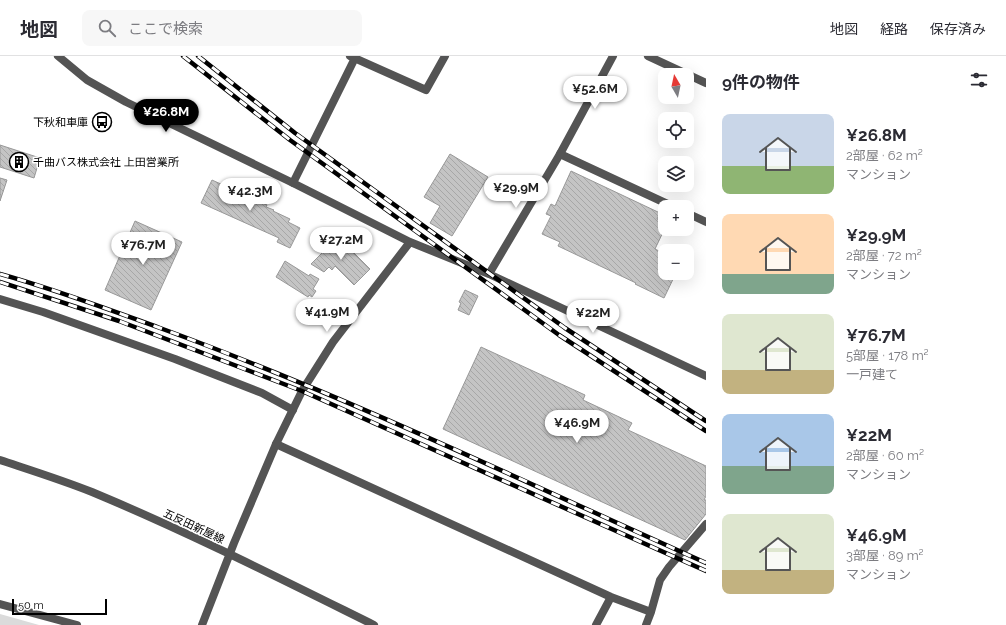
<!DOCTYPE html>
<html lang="ja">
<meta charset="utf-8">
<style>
:root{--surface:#fff;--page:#f7f7f7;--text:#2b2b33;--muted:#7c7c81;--line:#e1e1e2;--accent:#000}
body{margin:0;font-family:Raleway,"Noto Sans JP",sans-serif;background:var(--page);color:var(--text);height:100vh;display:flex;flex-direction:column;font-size:15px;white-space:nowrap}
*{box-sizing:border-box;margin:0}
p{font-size:13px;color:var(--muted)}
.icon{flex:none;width:22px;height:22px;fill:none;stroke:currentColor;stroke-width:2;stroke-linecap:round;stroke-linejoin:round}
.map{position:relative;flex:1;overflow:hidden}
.side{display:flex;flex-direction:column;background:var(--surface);width:300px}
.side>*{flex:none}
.needle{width:26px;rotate:351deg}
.tools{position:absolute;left:658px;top:12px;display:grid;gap:8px}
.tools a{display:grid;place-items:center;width:36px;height:36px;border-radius:8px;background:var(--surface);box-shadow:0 4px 16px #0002;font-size:20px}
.scale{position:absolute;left:12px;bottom:10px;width:95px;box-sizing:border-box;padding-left:4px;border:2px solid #000;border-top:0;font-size:11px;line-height:14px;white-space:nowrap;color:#000;-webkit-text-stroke:3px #fff;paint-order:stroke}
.price{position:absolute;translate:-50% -34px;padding:0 9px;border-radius:14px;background:#fff;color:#222;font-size:13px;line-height:26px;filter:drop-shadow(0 1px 2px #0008)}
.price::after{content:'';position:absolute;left:50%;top:24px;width:12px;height:9px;margin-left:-6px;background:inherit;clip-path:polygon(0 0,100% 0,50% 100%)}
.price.on{background:var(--accent);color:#fff}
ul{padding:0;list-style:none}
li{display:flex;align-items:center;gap:12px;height:100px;padding:0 16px}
li span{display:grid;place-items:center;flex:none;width:112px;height:80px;border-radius:8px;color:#555}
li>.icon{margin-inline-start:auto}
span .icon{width:48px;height:48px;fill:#fffc;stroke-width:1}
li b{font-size:17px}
h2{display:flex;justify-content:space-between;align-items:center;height:48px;padding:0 16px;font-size:17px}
header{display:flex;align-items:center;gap:24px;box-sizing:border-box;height:56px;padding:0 20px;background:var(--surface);border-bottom:1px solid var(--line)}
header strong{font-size:19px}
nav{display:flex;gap:22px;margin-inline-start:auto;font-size:14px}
.search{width:280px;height:36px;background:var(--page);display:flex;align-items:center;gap:10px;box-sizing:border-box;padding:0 14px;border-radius:8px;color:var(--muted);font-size:15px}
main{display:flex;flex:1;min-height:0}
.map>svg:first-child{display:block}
.garden{fill:#dbdbdb}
.building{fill:url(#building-back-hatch);stroke:#989898}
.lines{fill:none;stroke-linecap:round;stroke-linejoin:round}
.minor{stroke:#545454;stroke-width:8}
.tertiary{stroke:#545454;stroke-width:8}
.rail-casing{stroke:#000;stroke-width:4.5}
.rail{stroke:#fff;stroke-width:3;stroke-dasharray:9;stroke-linecap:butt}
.labels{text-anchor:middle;stroke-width:3;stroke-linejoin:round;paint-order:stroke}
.poi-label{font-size:11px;fill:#000;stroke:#fff;text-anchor:end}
.street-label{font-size:11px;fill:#000;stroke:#fff}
</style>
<header>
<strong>地図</strong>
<div class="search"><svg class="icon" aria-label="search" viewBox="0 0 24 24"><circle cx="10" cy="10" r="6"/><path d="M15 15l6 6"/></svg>ここで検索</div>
<nav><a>地図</a><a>経路</a><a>保存済み</a></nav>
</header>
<main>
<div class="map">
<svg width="706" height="569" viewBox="0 0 706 569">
<defs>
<pattern id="building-back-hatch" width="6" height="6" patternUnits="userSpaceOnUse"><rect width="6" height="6" fill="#c4c4c4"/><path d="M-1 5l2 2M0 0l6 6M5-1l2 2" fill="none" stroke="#a7a7a7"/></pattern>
</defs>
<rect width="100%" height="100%" fill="#fff"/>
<path class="garden" d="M0 558 39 569H0Z"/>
<path class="building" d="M97 63 101 65 98 71 94 69Z
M0 89 40 102 34 122 0 111Z
M450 98 488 121 452 180 430 167 440 150 424 141Z
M571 115 660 157 657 163 665 167V172L655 193 665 198V217H676L664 242 635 228 636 227 558 190 560 186 542 178 551 160 546 158 551 148 555 150Z
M0 122 7 124 0 145Z
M212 124 267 149 266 151 274 154 273 155 290 163 288 166 300 172 290 192 277 186 279 182 201 147Z
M135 165 182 186 151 254 105 234Z
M338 181 370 213 354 229 335 210 332 214 329 211 324 216 311 208 326 193 323 191 331 182 334 185Z
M285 205 309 220 310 218 319 223 313 233 316 235 312 241 309 239 308 241 276 221Z
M465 234 478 240 469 259 458 254 461 247 459 246Z
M481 291 585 339 583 344 632 367 628 374 706 410V440L704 444H706V458L685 484 443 373Z"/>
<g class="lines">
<path class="minor" d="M350 0 426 34 445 0
M560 98 674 151
M293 127 356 0
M687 157 706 166
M0 243 43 256 175 303 262 337 293 354
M276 388 611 541 651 556
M596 569 611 541
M646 569 651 556 660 524 669 511 706 468"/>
<path class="tertiary" d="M58 0 87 24 126 46 293 127 410 186 489 218 706 320
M648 0 706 27
M489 218 560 98 613 0
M0 404C30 414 62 424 92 436 188 476 281 523 374 569
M0 548 77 569
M202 569 234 487 276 388 302 335 333 286 410 186"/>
<defs>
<path id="rail" d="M183 0 290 84 559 279 706 375
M198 0 295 77 565 272 706 365
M0 218C54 233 107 253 160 272 346 340 525 426 706 507
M0 226 119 265 302 335 706 515"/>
</defs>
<use href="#rail" class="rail-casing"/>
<use href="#rail" class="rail"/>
</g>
<defs>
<symbol id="bus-ring" viewBox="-11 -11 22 22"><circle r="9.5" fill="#fff" stroke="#000" stroke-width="1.5"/><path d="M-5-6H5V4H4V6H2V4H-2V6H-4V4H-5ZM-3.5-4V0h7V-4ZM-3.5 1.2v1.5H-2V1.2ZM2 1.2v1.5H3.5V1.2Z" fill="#000"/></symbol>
<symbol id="building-ring" viewBox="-11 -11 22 22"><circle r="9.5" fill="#fff" stroke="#000" stroke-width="1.5"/><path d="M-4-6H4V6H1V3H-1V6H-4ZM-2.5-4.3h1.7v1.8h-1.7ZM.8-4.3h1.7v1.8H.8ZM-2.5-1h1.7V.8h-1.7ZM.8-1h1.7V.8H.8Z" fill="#000"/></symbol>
</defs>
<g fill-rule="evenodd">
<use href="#bus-ring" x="91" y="55" width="22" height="22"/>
<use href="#building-ring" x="8" y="95" width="22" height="22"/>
</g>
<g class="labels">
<g class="poi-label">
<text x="88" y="70">下秋和車庫</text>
<text x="33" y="110" text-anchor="start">千曲バス株式会社 上田営業所</text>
</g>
<g class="street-label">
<text transform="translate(194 470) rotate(25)" y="4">五反田新屋線</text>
</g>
</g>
</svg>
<div class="tools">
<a><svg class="needle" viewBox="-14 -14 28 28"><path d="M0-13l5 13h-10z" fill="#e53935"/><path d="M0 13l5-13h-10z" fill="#7c7c81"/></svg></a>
<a><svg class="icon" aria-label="locate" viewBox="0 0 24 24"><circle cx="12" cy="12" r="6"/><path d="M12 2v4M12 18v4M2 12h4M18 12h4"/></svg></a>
<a><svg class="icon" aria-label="layers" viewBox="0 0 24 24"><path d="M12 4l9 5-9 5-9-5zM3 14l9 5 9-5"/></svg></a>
<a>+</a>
<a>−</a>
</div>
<div class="scale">50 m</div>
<b class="price" style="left:595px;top:54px">¥52.6M</b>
<b class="price on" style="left:166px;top:77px">¥26.8M</b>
<b class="price" style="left:516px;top:153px">¥29.9M</b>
<b class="price" style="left:250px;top:156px">¥42.3M</b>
<b class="price" style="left:341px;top:205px">¥27.2M</b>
<b class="price" style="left:143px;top:210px">¥76.7M</b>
<b class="price" style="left:327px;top:277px">¥41.9M</b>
<b class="price" style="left:593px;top:278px">¥22M</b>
<b class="price" style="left:577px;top:388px">¥46.9M</b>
</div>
<section class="side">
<h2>9件の物件<svg class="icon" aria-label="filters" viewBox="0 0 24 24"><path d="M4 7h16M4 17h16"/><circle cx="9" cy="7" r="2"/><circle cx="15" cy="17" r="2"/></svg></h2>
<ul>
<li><span style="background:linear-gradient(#c9d6e8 65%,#8fb573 0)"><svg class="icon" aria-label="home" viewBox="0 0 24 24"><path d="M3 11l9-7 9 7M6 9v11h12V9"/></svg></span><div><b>¥26.8M</b><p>2部屋 · 62 m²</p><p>マンション</p></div></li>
<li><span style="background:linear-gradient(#ffd9b3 75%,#7fa58c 0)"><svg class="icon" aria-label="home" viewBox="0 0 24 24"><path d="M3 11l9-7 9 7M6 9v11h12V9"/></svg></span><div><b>¥29.9M</b><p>2部屋 · 72 m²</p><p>マンション</p></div></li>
<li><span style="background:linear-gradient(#dfe7d0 70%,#c2b280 0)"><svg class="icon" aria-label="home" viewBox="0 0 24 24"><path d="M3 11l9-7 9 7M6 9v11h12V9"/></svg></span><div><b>¥76.7M</b><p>5部屋 · 178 m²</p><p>一戸建て</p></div></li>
<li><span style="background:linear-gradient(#a9c7e8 65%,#7fa58c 0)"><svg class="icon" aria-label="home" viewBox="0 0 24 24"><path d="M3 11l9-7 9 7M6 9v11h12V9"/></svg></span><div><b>¥22M</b><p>2部屋 · 60 m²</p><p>マンション</p></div></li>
<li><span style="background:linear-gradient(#dfe7d0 70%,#c2b280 0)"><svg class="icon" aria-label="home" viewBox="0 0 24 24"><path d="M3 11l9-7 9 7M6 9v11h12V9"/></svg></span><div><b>¥46.9M</b><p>3部屋 · 89 m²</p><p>マンション</p></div></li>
</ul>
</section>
</main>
